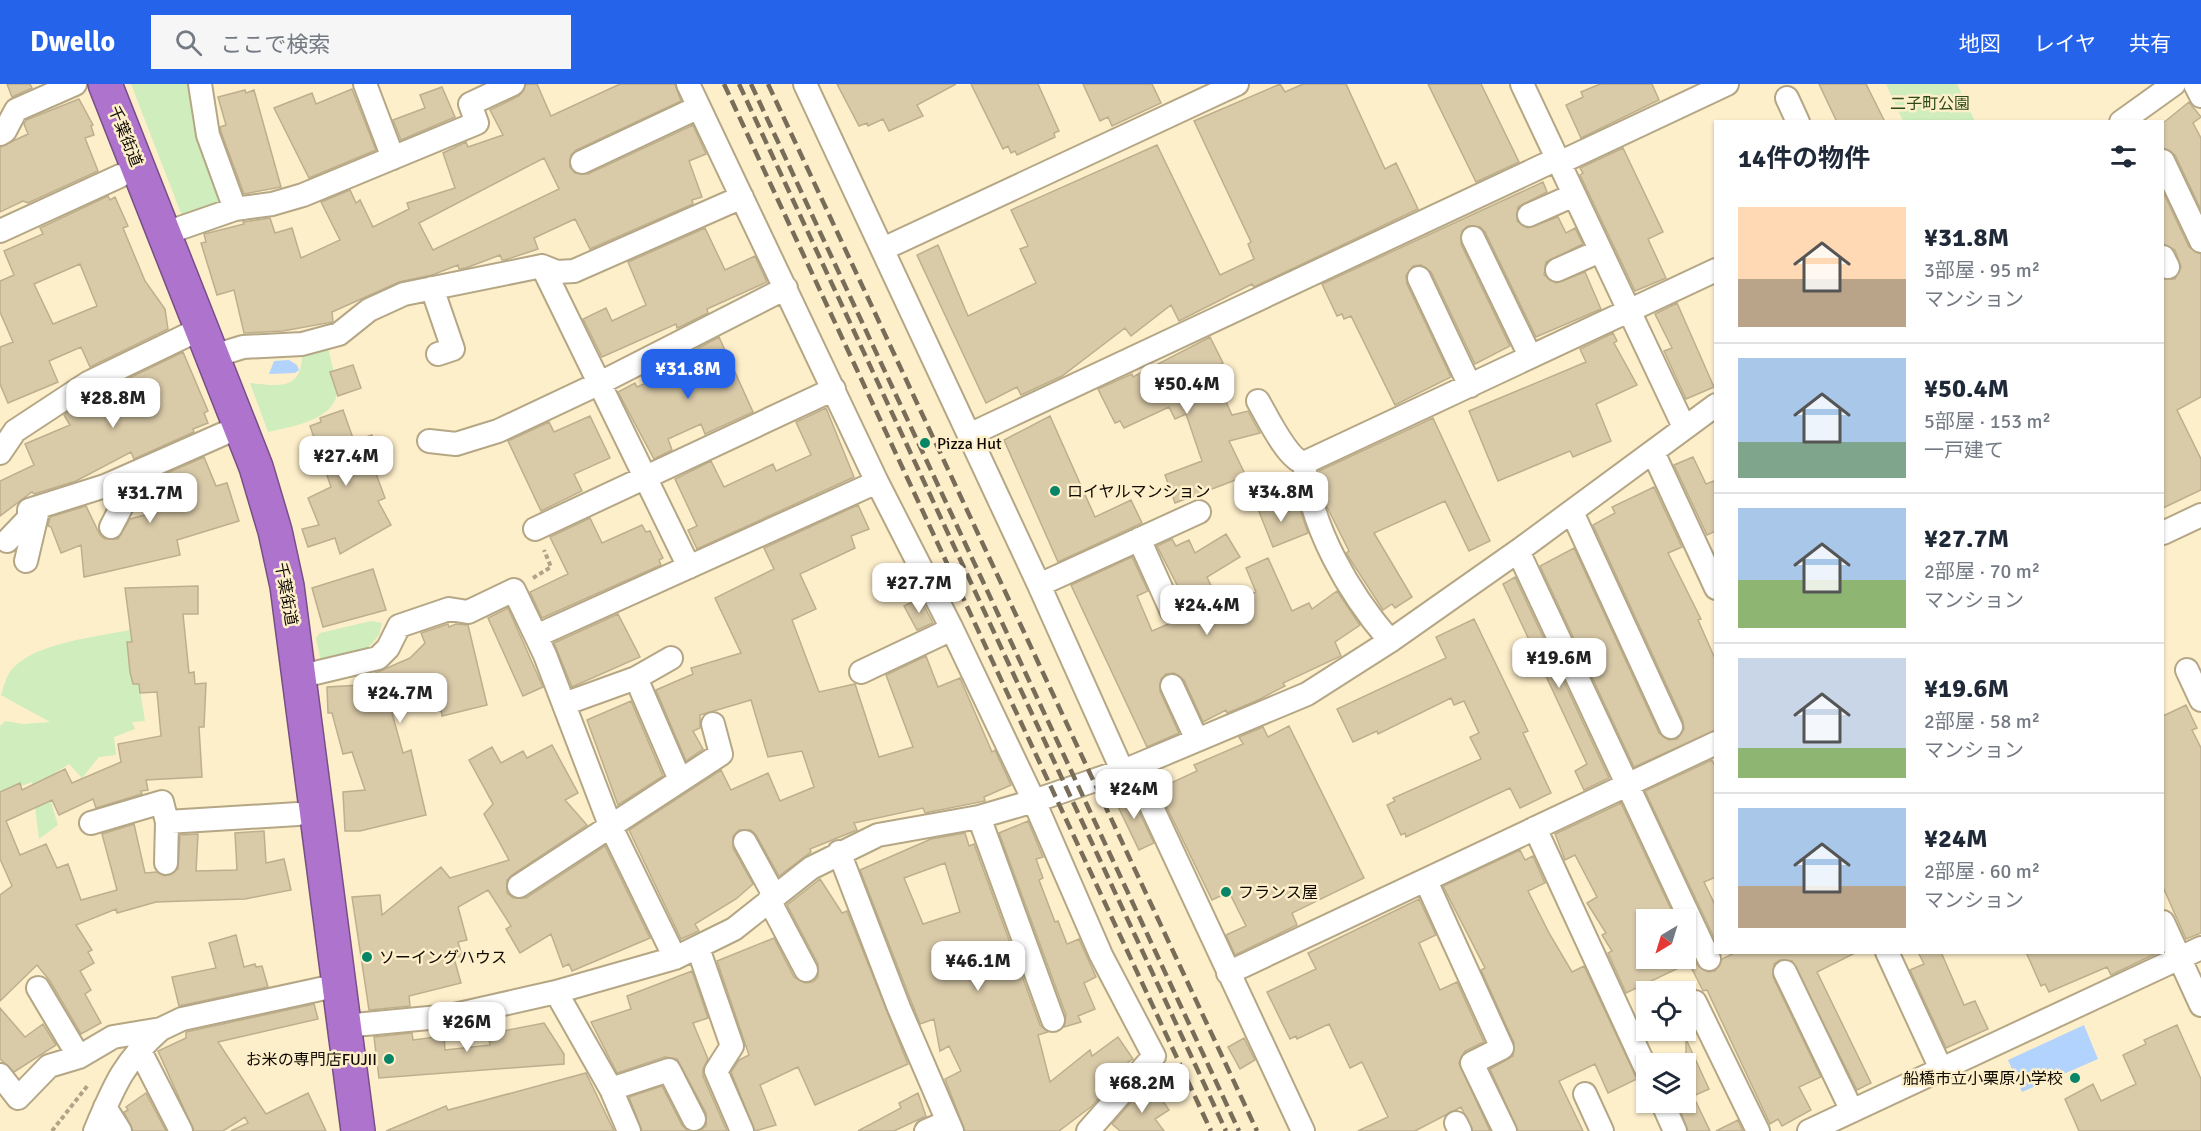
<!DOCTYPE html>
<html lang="ja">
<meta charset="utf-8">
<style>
:root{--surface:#fff;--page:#f6f6f7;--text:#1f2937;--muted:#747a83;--line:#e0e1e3;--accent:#2563eb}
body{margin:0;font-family:Signika,"Noto Sans JP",sans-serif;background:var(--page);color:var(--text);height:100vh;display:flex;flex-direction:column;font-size:22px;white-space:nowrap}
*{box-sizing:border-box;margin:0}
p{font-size:20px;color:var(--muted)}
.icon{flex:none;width:33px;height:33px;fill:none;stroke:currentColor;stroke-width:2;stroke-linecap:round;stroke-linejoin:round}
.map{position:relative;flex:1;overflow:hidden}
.details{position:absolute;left:1714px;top:36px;width:450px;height:834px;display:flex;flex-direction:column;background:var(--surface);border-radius:0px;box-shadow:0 2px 4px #0004}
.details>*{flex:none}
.needle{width:39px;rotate:218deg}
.fabs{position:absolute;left:1636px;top:825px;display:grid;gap:12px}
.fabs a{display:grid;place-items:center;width:60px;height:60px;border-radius:0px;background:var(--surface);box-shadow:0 2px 4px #0004;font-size:30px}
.price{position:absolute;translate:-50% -51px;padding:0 14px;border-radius:12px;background:#fff;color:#222;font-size:20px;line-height:39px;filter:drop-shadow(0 2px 3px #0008)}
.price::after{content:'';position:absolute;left:50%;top:36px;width:18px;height:14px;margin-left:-9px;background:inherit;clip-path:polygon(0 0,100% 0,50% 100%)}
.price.active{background:var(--accent);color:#fff}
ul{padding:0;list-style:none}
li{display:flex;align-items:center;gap:18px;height:150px;padding:0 24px}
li+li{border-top:2px solid var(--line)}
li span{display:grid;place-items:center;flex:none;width:168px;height:120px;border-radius:0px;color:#555}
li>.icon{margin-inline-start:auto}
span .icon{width:72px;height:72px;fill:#fffc;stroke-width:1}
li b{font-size:26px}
h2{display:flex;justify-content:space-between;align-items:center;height:72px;padding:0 24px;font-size:26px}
header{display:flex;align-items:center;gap:36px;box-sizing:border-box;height:84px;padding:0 30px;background:var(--accent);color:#fff}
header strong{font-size:28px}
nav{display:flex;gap:33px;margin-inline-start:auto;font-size:21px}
.search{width:420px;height:54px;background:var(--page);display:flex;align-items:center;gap:15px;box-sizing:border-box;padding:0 21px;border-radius:0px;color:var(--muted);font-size:22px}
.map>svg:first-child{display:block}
.green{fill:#cfedbd}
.water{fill:#b2d3fd}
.building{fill:#d9caa8;stroke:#bdaf8d;stroke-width:1.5;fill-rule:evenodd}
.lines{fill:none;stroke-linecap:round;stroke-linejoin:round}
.minor-casing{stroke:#b5a785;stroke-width:26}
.highway-casing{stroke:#774f86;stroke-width:36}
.path{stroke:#afa388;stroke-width:4;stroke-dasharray:4.5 3;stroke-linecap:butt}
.minor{stroke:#fff;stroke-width:22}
.highway{stroke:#ae73cd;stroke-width:33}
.rail{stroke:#776d59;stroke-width:4.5;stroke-dasharray:12 6;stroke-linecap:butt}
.poi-dot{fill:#088566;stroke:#feefcb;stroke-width:2}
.labels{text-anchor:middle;stroke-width:5;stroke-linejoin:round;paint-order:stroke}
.park-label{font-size:16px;fill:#2d4a15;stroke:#feefcb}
.street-label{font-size:16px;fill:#100b02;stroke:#feefcb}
.poi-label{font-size:16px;fill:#100b02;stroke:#feefcb;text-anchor:start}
</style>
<header>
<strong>Dwello</strong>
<div class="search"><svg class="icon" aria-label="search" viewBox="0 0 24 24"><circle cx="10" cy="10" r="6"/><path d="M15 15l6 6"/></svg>ここで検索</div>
<nav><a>地図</a><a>レイヤ</a><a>共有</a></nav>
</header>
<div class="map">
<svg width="2201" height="1047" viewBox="0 0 2201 1047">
<rect width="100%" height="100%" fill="#feefcb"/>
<path class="green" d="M131 0H190L221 113 218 121 182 132Z
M1886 0H1957L1975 37H1903Z
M328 263C330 274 338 301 337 310 332 337 289 343 268 348L250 299C279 302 302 307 302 270Z
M371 537 382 539 379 551 369 563 371 565 321 578 316 554 320 549Z
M130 546 145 637 132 638 135 645 114 653 116 671 99 673 82 694 69 680 44 696 58 741 39 755 32 698 0 710V642L5 637 23 640 50 638 1 611C4 601 7 589 15 582 41 558 96 553 130 546Z"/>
<path class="water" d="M289 276 297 281 299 286 295 289 269 290 274 277Z
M2084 941 2098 975 2022 1008 2008 976Z"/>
<path class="building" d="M7 0H30L32 4 12 13Z
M526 0H537L551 32 620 0H675L681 17 576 66 571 71 570 83 575 89 588 90 693 41 706 70 689 77 702 113 692 116 693 120 590 165 575 135 534 154 538 165 505 176H502L500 171 466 184 459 185 458 181 432 191 399 198 332 228 333 238 283 247 244 249 234 206 217 211 201 159 206 158 204 150 244 140 243 138 270 134 275 149 292 144 301 174 340 156 321 118 350 106 356 119 360 116 373 143 409 125 407 119 455 104 443 69 466 58 468 63 503 51 490 26 519 12ZM544 74 559 105 433 166 419 139Z
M837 0H956L917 21 923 32 889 47 883 35 868 42 867 39 859 42Z
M971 0H1038L1059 47 1054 49 1055 53 1017 71 1015 67 1011 69 1008 62 1003 65Z
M1083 0H1152L1161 19 1112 42 1108 33 1100 37Z
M1280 0 1285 8 1303 0H1346L1385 85 1396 79 1418 125 1254 203 1252 200 1179 237 1171 221 1131 252 1125 244 1062 292 1021 311 1017 303 986 319 917 171 938 161 968 232 1036 199 1020 165 1028 162 1011 126 1157 61 1220 191 1254 175 1248 160 1251 158 1194 37Z
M1428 0H1481L1519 78 1476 98Z
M1600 0H1652L1659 16 1581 54 1566 21 1583 13 1581 8Z
M1819 0H1866L1885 38H1837Z
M442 3 455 33 401 56 393 36 425 24 420 11Z
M352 5 376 66 309 94 274 24 312 9 316 20Z
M245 6 246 9 254 6 281 103 244 110 221 48 220 43 226 41 218 13Z
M79 15 93 41 91 42 94 51 85 54 98 87 28 119 23 117 0 128V63L28 50 24 40 26 36Z
M2189 18 2201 33 2193 39 2201 54V126L2175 71 2163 64V39Z
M1623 64 1663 148 1648 155 1666 194 1635 207 1580 91 1583 89 1580 84Z
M1543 98 1547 108 1518 123 1517 137 1528 144 1558 133 1566 149 1575 144 1583 160 1546 178 1544 191 1556 199 1585 188 1601 225 1536 253 1485 148 1480 143 1468 142 1462 147 1461 160 1510 262 1475 280 1431 188 1421 181 1413 182 1406 192 1407 200 1451 293 1395 321 1351 232 1344 235 1342 230 1337 232 1322 200Z
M2163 108 2189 163 2201 170V313L2177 326 2201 375V406L2163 424V195H2175L2181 183 2175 166 2163 160Z
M108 112 110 116 115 113 128 142 123 144 145 197 165 225 168 245 90 283 81 263 49 277 58 298 8 319 0 300V263L13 258 0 228V197L14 191 4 167 43 150 40 144ZM80 180 97 222 53 240 34 200Z
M705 144 725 186 755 172 767 198 707 225 708 229 682 242 677 244 676 240 602 273 583 235 606 224 612 237 646 221 628 178Z
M1677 219 1714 303 1686 315 1664 267 1672 264 1655 230Z
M1613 249 1617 257 1614 259 1637 301 1596 320 1611 357 1573 373 1570 367 1498 397 1469 327 1586 278 1580 265Z
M719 253 753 328 705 350 701 340 668 355 672 366 654 375 618 308 635 299 637 303 665 291 667 297 701 283 693 267Z
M1210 253 1223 279 1211 285 1232 331 1248 327 1260 349 1229 357 1246 392 1175 419 1165 391 1202 377 1186 330 1175 335 1169 323 1124 344 1120 337 1115 339 1098 305 1132 290 1133 293Z
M183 268 208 327 204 329 208 339 193 345 194 348 134 375 131 368 76 397 34 410 32 408 0 432V397L34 381 25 360 70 341 64 331 92 312Z
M353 281 361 304 338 312 330 288Z
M826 324 854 393 697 465 688 446 697 442 675 395 711 377 724 403 773 380 776 387 811 371 796 338Z
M343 326 354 357 372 351 379 374 371 376 385 414 378 417 391 441 340 470 335 454 308 463 302 445 319 441 308 414 331 403 310 342 321 338 320 334Z
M590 332 610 374 574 390 582 407 541 427 508 357 549 338 554 348Z
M1050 332 1095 433 1131 416 1142 439 1058 478 1004 356Z
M1433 334 1490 457 1469 467 1445 417 1374 449 1412 513 1395 524 1392 520 1383 526 1346 469 1349 467 1327 423 1325 413 1328 412 1319 387Z
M204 373 216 402 227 399 239 437 177 456 180 471 84 493 81 461 61 469 51 443 48 442 50 433 86 422 100 451 105 455H118L130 435 174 423 172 415 175 414 165 390Z
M1693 373 1706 400 1716 396V447L1707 451 1674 381Z
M1654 403 1682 463 1668 469 1701 535 1698 536 1716 577V646L1634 683 1540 482 1574 464 1659 649 1669 656 1677 655 1684 645 1683 637 1593 441 1615 429 1612 423Z
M1272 413 1280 431 1299 423 1308 449 1273 463 1256 420Z
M858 421 869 445 851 452 855 464 800 490 816 525 792 536 819 608 855 600 879 673 913 663 886 591 926 572 938 603 960 594 992 668 995 666 1011 701 984 713 985 717 925 729 923 724 854 739 857 746 810 765 811 768 779 792 756 751 751 746H739L733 752V764L753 800 736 815 695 840 699 847 681 855 629 746 721 686 731 706 768 689 780 717 814 703 802 667 768 673 751 616 700 631V644L693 647 703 665 686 677 656 606 693 590 691 584 741 569 715 514 774 485 764 464Z
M590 434 602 459 642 441 646 448 650 447 656 460 663 474 659 476 661 481 542 534 530 508 568 490 550 453Z
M1226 450 1240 473 1207 493 1221 523 1256 508 1246 484 1268 474 1292 527 1309 519 1312 525 1337 507 1360 541 1335 558 1341 572 1283 599 1285 602 1256 617 1227 629 1226 626 1203 638 1184 596 1174 589 1166 590 1161 595 1160 607 1179 649 1147 663 1071 501 1132 473 1148 507 1137 512 1152 547 1192 530 1157 462 1172 455 1176 462 1189 456 1195 469Z
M373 485 386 526 323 543 312 504Z
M1515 493 1609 694 1584 706 1575 687 1587 680 1503 500Z
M198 502V530H183L189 589 194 588 195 600 206 599 204 643H199L202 693 146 696 148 706 141 707 142 710 96 724 93 715 59 731 52 716 6 737 20 771 46 760 57 784 68 780 81 816 117 806 102 750 134 740 145 789 157 788 165 792 178 785 180 751 198 750 196 787 237 786 235 749 264 747 266 779 284 775 291 806 245 815 156 818 117 829 116 825 76 841 92 866 88 868 94 879 80 887 91 906 85 910 101 939 81 950 50 897 37 881 0 917V811L12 802 0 775V708L20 699 22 706 65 685 72 699 121 678 118 660 161 652 157 608 140 609 139 600H133L130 588 127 558H132L125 504Z
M920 514 933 539 917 546 904 522Z
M508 524 543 603 523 612 488 534Z
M618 530 640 573 572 603 554 559Z
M1474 535 1528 647 1523 649 1551 709 1520 724 1510 704 1406 753 1405 749 1401 751 1387 721 1395 717 1393 714 1481 675 1470 653 1479 649 1464 617 1454 621 1451 614 1378 650 1377 647 1353 658 1337 625 1446 574 1436 553Z
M448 540 449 543 456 540 468 541 487 621 442 632 441 626 438 627 431 600 389 618 403 669 411 666 426 731 360 747H345L343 708 365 706 352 668 343 670 332 629H328L327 603 378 600 373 590 410 574 425 559 421 549Z
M631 617 663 692 618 721 587 636Z
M2186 621 2197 644 2192 646 2201 664V849L2186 855 2163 803V632Z
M1289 642 1364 794 1292 829 1297 841 1235 871 1226 851 1246 842 1229 808 1212 816 1158 705 1197 687 1194 681 1243 660 1239 653 1263 643 1268 653Z
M552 661 578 709 565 716 587 741 512 791 507 796V809L513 814H526L605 762 650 854 572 887 569 880 563 883 551 850 520 869 506 845 511 842 488 806 458 823 467 856 458 858 462 872 454 874 461 899 409 912 410 922 369 926 352 813 380 811 382 831 441 783 450 794 509 776 484 730 493 720 469 676 492 663 501 679 523 667 527 674Z
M1712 676 1716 684V793L1704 798 1716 823V858L1645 707Z
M1128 705 1154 759 1139 766 1113 712Z
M1621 719 1676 836H1647V874H1687L1686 858 1697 881 1708 888 1715 887 1722 875 1736 868H1857L1817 888 1871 999 1857 1006 1792 877 1780 876 1774 880 1773 893 1821 993 1799 1003 1811 1026 1782 1042 1778 1035 1770 1040 1707 906 1703 907 1689 879 1626 909 1608 869 1612 867 1602 851 1606 849 1587 819 1597 813 1575 771 1565 776 1555 750Z
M1028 737 1043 773 1036 775 1043 794 1039 796 1055 838 1058 837 1067 860 1079 855 1096 893 1084 899 1095 925 1078 932 1081 938 1064 943 1066 931 999 749Z
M965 749 969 762 974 760 1040 941 1048 948 1038 951 1050 998 1090 966 1092 972 1118 953 1133 975 1128 978 1129 980 1092 1022 1059 1047H965L945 995 961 987 949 962 940 967 934 935 920 940 860 786 931 755ZM945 779 960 828 923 840 904 794Z
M1520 766 1525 776 1533 772 1545 799 1528 807 1549 849 1572 888 1584 882 1637 995 1608 1009 1595 980 1559 997 1583 1047H1518L1490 985 1513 972 1514 959 1481 886 1485 884 1443 802Z
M820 795 842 829 847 827 908 980 815 1021 798 983 760 1001 776 1041 755 1047 731 988 739 976 749 971 717 877 774 854 794 893 805 899 813 898 818 893V880L787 821Z
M1419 815 1436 851 1419 859 1440 906 1457 898 1484 958 1465 967 1459 979 1490 1047H1473L1461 1023 1415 1047H1358L1388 1033 1362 978 1350 984 1329 940 1297 955 1296 952 1290 955 1267 908 1316 885 1308 869Z
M236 851 244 883 255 880 256 883 262 882 268 903 179 922 172 893 216 884 209 859Z
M1918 868H1941L1964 921 1975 917 1988 945 1946 964 1910 886 1924 880Z
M2026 868H2159L2111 891 2107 883 2049 908 2045 900 2041 902Z
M692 887 708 934 693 939 708 975 703 985V992L727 1047H700L706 1042V1029L677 975 665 973 617 989 591 938 631 925 627 912Z
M314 920 318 935 218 958 266 1030 308 1009 326 1047H231L248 1039 245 1033 223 1047H194L158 967 186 954V948Z
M0 924 25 953 43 940 56 961 14 988 0 975Z
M544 939 564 970V980L379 994 374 953 412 949 413 956 444 952 445 966 490 961 488 950Z
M2177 941 2201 995V1047H2079L2065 1015 2093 1000 2101 1017 2136 1000 2123 971 2146 960 2144 956Z
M1244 954 1255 976 1240 985 1228 963Z
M1686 955 1709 1005 1686 1015Z
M586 989 614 1047H386L446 1022 448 1026Z
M662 1002 682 1041 688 1047H642L629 1013Z
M1142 1006 1146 1015 1157 1008 1169 1026 1155 1035 1164 1047H1120L1112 1040Z
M146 1009 166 1047H133L124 1028 128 1026 126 1023Z
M918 1009 926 1032 894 1047H858L901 1024 899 1019Z
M1677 1018H1696L1710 1047H1688Z
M1738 1036 1743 1047H1716Z"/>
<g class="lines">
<defs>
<path id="minor" d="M200 0 208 51 235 125
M365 0 393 74
M688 0 877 398 952 545 1034 717 1133 683 1307 610 1390 557 1518 467 1716 321
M805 0 1039 501 1122 686
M1522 0 1684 343
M2195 0 2201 12
M1787 14 1798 38
M2121 38 2174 0
M0 50 5 47 16 26 75 0
M2163 77 2201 157
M582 78 699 23
M1559 79 1727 0
M1529 131 1574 111
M0 147 120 92
M166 149 235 125 272 120 303 111 477 39 470 20 513 0
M1473 154 1530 272
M883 165 1237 0
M2163 173 2168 183
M542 182 689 483
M1557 186 1600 167
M1419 194 1470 302
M432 204 453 265 438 270
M214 272 243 263 302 260 339 250 369 226 404 210 542 182 557 188 574 187 742 113
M1258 317C1267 332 1287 375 1304 379
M969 351 1557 75
M429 357 456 360 498 347 600 299 786 204
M1653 368 1716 504
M0 369 15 347 88 299 202 244
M1572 428 1671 643
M111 443 140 387
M535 445 834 305
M2163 449 2201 431
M1139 455 1171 526
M7 457 29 434V426L105 402 223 350
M1518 467 1709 875
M26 477 38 426
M1039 501 1199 428
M536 552 877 398
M1390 557C1348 508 1311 444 1304 379L1716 186
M2187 586 2201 616
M861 588 952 545
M315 589 378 574 388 564 399 542 449 525 468 528 514 506 545 571 610 741 675 874
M636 594 680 696
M1172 602 1197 656
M564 620 636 594 671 574
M1133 683 1303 1047
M979 733 1053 936
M91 739 162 718 167 738 298 730
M1535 744 1647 987
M745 758 774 811
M839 768 899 924 952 1047
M166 779 167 738
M1426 797 1502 964 1472 979 1505 1047
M519 802 721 670 713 640
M769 816 806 886
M2163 838 2201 921
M698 864 732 962 716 987 742 1047
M1887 868 1941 985
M1785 888 1852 1027
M1228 889 1716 659
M38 904 79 973
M556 908 611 1005 629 1047
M1695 918 1758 1047
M344 942 450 932 556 908 675 874 734 845 811 784 878 751 979 733 1034 717 1101 871 1154 972 1088 1047
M139 965 181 1047
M0 991 18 1014 49 982 79 973 113 953 161 945 182 935 339 901
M611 1005 669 986 694 1035
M1585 1010 1602 1047
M1662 1018 1675 1047
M105 1023 120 1047
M1456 1039 1460 1047
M95 1047C114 1002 124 977 161 945
M926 1047 947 1038
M1809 1047 2201 864"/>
<path id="highway" d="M105 0 256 383 275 447 287 502 358 1047"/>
</defs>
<use href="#minor" class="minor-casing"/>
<use href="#highway" class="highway-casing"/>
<path class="path" d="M533 494 551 483 544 466
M52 1047 88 1001"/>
<use href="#minor" class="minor"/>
<use href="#highway" class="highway"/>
<path class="rail" d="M724 0 1211 1047
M739 0 1226 1047
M751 0 1239 1047
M768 0 1257 1047"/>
</g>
<g class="poi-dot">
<circle cx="925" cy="359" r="6"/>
<circle cx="1055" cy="407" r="6"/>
<circle cx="1226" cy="808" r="6"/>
<circle cx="367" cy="873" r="6"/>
<circle cx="389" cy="975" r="6"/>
<circle cx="2075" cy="994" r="6"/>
</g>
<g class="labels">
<g class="park-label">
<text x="1930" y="25">二子町公園</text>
</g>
<g class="street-label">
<text transform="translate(126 52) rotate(68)" y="6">千葉街道</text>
<text transform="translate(287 510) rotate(80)" y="6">千葉街道</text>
</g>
<g class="poi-label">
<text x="937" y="365">Pizza Hut</text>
<text x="1067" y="413">ロイヤルマンション</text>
<text x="1238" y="814">フランス屋</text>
<text x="379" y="879">ソーイングハウス</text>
<text x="377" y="981" text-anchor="end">お米の専門店FUJII</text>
<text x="2063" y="1000" text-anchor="end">船橋市立小栗原小学校</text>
</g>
</g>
</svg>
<div class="fabs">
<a><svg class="needle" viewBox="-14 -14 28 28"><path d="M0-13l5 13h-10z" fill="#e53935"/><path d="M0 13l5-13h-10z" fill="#747a83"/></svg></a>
<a><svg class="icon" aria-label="locate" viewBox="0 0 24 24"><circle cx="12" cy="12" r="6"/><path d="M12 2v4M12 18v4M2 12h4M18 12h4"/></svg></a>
<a><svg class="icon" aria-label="layers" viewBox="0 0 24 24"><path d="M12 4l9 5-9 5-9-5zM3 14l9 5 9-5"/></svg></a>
</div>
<b class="price active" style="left:688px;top:316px">¥31.8M</b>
<b class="price" style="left:1187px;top:331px">¥50.4M</b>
<b class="price" style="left:113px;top:345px">¥28.8M</b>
<b class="price" style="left:346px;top:403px">¥27.4M</b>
<b class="price" style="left:1281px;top:439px">¥34.8M</b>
<b class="price" style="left:150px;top:440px">¥31.7M</b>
<b class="price" style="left:919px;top:530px">¥27.7M</b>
<b class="price" style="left:1207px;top:552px">¥24.4M</b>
<b class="price" style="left:1559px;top:605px">¥19.6M</b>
<b class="price" style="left:400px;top:640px">¥24.7M</b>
<b class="price" style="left:1134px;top:736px">¥24M</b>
<b class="price" style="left:978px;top:908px">¥46.1M</b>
<b class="price" style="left:467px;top:969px">¥26M</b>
<b class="price" style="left:1142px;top:1030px">¥68.2M</b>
<section class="details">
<h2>14件の物件<svg class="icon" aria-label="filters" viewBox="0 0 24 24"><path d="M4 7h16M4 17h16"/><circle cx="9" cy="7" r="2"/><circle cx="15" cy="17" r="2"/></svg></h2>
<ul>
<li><span style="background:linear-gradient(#ffd9b3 60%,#b9a48a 0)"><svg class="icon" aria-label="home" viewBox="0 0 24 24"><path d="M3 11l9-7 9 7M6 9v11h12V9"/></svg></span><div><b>¥31.8M</b><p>3部屋 · 95 m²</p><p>マンション</p></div></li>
<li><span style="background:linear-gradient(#a9c7e8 70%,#7fa58c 0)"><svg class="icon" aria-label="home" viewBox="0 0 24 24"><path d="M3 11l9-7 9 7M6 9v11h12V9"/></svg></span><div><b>¥50.4M</b><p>5部屋 · 153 m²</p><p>一戸建て</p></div></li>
<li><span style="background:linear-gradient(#a9c7e8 60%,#8fb573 0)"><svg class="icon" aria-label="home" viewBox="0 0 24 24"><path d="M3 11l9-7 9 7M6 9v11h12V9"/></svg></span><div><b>¥27.7M</b><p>2部屋 · 70 m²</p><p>マンション</p></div></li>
<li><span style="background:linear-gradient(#c9d6e8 75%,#8fb573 0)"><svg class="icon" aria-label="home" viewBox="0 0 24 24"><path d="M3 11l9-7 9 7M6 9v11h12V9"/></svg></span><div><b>¥19.6M</b><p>2部屋 · 58 m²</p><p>マンション</p></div></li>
<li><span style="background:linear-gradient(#a9c7e8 65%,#b9a48a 0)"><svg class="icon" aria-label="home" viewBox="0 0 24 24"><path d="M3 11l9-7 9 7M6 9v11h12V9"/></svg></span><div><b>¥24M</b><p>2部屋 · 60 m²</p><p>マンション</p></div></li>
</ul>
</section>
</div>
